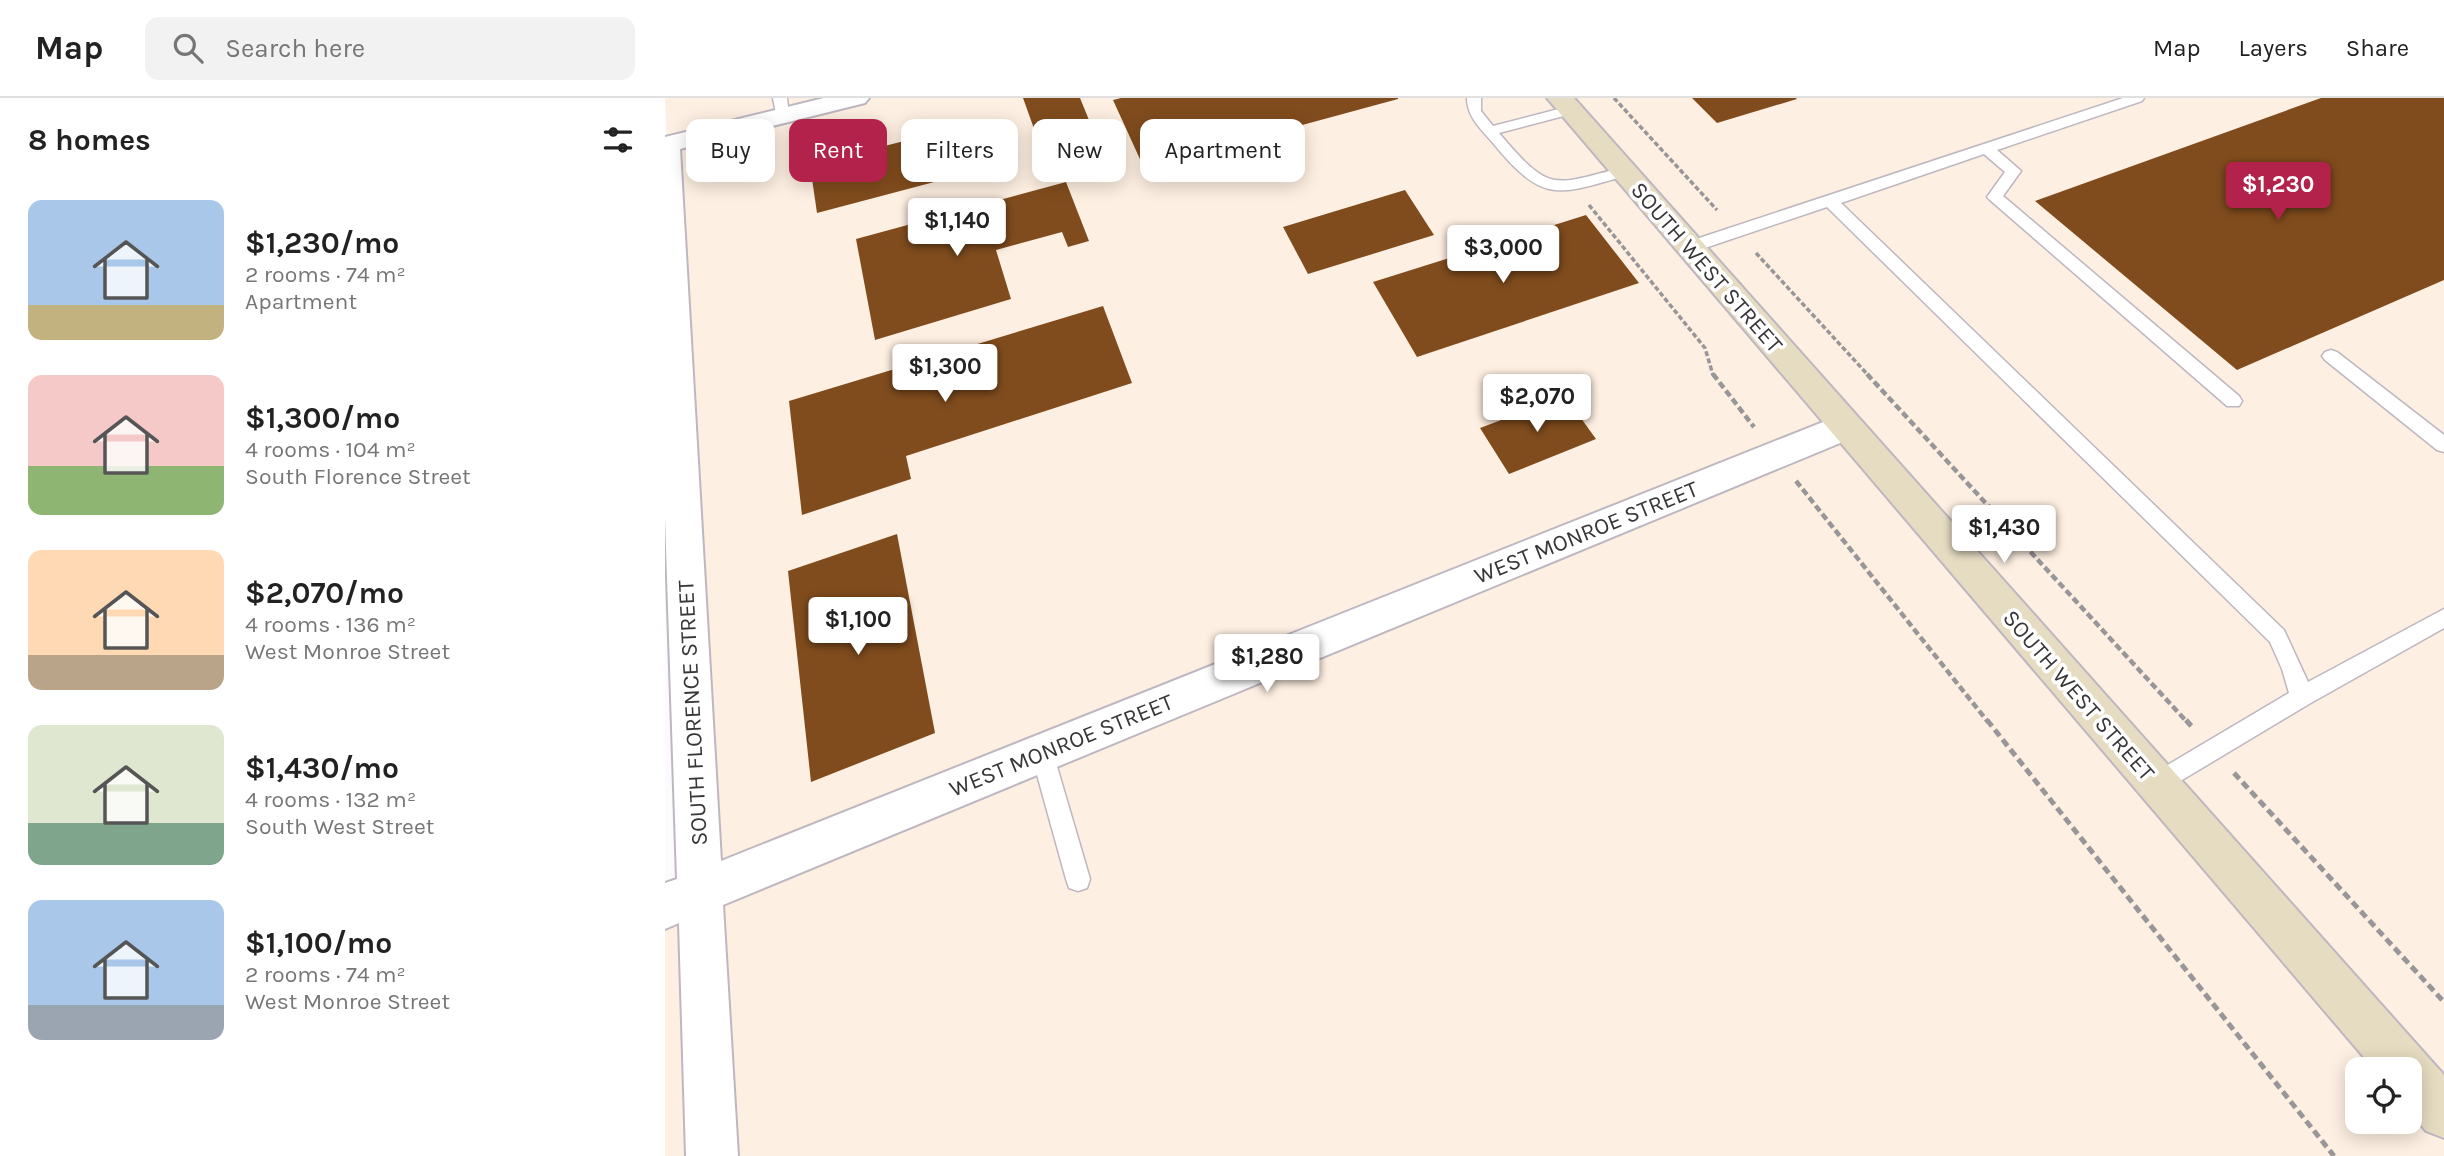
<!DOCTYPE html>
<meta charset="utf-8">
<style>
:root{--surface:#fff;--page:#f2f2f2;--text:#222;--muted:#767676;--line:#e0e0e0;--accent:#b3224a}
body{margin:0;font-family:Karla,sans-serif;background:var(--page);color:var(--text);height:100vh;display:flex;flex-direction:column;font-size:26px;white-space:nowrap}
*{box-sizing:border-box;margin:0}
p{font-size:23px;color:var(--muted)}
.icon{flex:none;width:38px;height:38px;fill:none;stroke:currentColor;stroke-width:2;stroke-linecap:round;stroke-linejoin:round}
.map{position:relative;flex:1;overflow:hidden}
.drawer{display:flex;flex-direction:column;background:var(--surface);width:665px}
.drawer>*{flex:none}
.banner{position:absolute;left:21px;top:21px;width:665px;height:63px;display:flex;gap:14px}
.tools{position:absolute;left:1680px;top:959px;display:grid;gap:14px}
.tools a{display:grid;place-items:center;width:77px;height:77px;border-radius:14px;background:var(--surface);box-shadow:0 4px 18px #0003;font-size:35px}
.price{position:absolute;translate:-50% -60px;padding:0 16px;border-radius:7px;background:#fff;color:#222;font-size:23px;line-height:46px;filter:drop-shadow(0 2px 4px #0008)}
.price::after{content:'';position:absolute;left:50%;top:42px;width:21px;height:16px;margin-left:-10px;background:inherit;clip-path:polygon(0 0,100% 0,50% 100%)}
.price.current{background:var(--accent);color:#fff}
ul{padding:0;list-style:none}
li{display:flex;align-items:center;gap:21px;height:175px;padding:0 28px}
li span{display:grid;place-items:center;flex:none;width:196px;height:140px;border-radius:14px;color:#555}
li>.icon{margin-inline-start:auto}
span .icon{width:84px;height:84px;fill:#fffc;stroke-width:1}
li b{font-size:30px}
h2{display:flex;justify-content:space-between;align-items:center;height:84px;padding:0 28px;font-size:30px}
.chip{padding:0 24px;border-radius:14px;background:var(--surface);box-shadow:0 4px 18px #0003;font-size:24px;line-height:63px}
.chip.current{background:var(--accent);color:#fff}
header{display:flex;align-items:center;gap:42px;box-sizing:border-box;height:98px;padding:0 35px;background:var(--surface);border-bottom:2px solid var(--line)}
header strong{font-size:33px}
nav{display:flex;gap:38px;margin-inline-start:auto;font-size:24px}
.search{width:490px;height:63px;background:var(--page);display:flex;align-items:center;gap:18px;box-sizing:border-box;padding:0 24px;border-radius:14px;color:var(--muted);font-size:26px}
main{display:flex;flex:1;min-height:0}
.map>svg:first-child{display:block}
.industrial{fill:#fdefe1;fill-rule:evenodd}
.building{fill:#804c1d}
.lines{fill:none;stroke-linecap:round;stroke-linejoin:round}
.service-casing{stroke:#beb7c1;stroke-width:3}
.minor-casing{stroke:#beb7c1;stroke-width:4}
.secondary-casing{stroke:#beb7c1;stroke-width:4}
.path-far2{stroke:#99969a;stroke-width:3.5;stroke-dasharray:5 2.5;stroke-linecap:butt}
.path-far1{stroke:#99969a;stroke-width:4.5;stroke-dasharray:7 3.5;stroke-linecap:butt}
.path{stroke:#99969a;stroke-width:5;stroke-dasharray:8 4.5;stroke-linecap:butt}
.service{fill:#fff;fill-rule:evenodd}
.minor{fill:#fff;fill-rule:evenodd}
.secondary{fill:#e5dcc1;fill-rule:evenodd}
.labels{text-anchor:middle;stroke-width:7;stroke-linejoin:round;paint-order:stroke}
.street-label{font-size:23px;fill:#39363a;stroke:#fff}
</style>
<header>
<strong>Map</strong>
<div class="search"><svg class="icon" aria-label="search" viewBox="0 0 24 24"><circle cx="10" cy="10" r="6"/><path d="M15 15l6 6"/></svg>Search here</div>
<nav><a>Map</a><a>Layers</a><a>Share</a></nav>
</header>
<main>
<section class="drawer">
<h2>8 homes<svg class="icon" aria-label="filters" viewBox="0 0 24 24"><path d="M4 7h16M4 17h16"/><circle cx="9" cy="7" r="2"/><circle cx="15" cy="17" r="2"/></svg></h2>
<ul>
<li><span style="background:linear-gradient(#a9c7e8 75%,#c2b280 0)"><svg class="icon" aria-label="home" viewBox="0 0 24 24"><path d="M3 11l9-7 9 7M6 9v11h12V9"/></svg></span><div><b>$1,230/mo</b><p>2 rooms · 74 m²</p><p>Apartment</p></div></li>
<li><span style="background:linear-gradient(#f6c9c9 65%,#8fb573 0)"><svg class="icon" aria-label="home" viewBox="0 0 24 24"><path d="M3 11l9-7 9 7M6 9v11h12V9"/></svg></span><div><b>$1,300/mo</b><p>4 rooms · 104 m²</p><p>South Florence Street</p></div></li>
<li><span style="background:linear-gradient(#ffd9b3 75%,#b9a48a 0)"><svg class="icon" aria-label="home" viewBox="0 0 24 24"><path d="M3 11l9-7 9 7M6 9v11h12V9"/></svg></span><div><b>$2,070/mo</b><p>4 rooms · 136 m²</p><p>West Monroe Street</p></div></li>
<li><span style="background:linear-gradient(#dfe7d0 70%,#7fa58c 0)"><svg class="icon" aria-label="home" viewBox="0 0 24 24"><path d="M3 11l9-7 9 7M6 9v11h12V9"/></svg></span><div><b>$1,430/mo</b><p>4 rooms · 132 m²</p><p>South West Street</p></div></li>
<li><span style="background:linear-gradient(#a9c7e8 75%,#9aa5b1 0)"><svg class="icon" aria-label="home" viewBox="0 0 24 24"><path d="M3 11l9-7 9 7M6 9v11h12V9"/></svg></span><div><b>$1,100/mo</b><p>2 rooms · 74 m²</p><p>West Monroe Street</p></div></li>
</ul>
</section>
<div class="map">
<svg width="1779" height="1058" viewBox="0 0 1779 1058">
<rect width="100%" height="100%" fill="#fdfafe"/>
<path class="industrial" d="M0 0H1779V1058H0V808L35 794ZM1692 971H1745V1024H1692Z"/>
<path class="building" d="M358 0H415L435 49 381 64Z
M456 0H733V1L479 70 448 2Z
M1027 0H1131L1132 1 1052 25Z
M1656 0H1779V182L1572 272 1370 103Z
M294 29 307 74 152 115 145 67Z
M401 84 424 143 403 149 397 134 331 152 346 201 210 242 191 141Z
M740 92 769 137 643 176 618 129Z
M921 117 974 185 752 259 708 184Z
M438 208 467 285 241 358 246 381 137 417 124 303Z
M900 298 931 341 844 376 815 330Z
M232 436 270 635 146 684 123 473Z"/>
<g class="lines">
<defs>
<path id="service" d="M108 0H122L124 18 122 21H112Z
M802 0H816V13L828 28 905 8 910 9V15L834 35C885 95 886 88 959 69L967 74 964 77C892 97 879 107 828 45 816 31 802 19 802 0Z
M1458 0H1479L1477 3 1332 52 1356 73 1338 98 1574 298 1577 303 1574 308H1562L1325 102 1322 99 1340 74 1319 56 1176 105 1619 532 1643 584 1779 511V530L1644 606 1492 697 1484 694 1480 686 1484 678 1624 595 1617 571 1605 544 1162 109 1031 153H1019L1017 149 1019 145Z
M1666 252 1672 254 1779 337V354L1772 352 1660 262 1657 258 1660 254Z
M377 645 385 648 388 655 425 781 422 790 413 793 404 790 401 781 366 655 369 648Z"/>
<path id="minor" d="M159 0H204L200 5 15 51 56 763 1168 320 1180 316 1192 320 1197 329 1192 338 58 807 73 1058H21L14 825 0 831V785L12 781 0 419V39Z"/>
<path id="secondary" d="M882 0H909L1779 977V1040L1761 1033 1745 1013V971H1709Z"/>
</defs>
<use href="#service" class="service-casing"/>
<use href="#minor" class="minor-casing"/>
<use href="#secondary" class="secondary-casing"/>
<path class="path-far2" d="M949 0 1052 112
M924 107 1040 250 1048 277
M1091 155 1203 277"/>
<path class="path-far1" d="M1048 276 1089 329
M1202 276 1522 624
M1131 383 1323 624"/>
<path class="path" d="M1322 622 1669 1058
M1521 622 1528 630
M1569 675 1779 904"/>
<use href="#service" class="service"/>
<use href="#minor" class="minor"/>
<use href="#secondary" class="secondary"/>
</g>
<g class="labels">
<g class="street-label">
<text transform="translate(1042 169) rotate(49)" y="8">SOUTH WEST STREET</text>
<text transform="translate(921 434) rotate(-22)" y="8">WEST MONROE STREET</text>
<text transform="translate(1414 597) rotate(49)" y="8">SOUTH WEST STREET</text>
<text transform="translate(27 615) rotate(-93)" y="8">SOUTH FLORENCE STREET</text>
<text transform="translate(396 647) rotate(-22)" y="8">WEST MONROE STREET</text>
</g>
</g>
</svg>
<div class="tools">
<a><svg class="icon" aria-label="locate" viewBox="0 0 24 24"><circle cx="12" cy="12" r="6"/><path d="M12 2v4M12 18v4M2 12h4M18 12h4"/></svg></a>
</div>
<b class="price current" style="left:1613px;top:124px">$1,230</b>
<b class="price" style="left:292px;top:160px">$1,140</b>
<b class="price" style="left:838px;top:187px">$3,000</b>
<b class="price" style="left:280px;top:306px">$1,300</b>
<b class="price" style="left:872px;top:336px">$2,070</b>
<b class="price" style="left:1339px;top:467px">$1,430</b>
<b class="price" style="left:193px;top:559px">$1,100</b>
<b class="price" style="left:602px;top:596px">$1,280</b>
<div class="banner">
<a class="chip">Buy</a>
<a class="chip current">Rent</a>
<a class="chip">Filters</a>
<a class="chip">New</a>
<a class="chip">Apartment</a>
</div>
</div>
</main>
